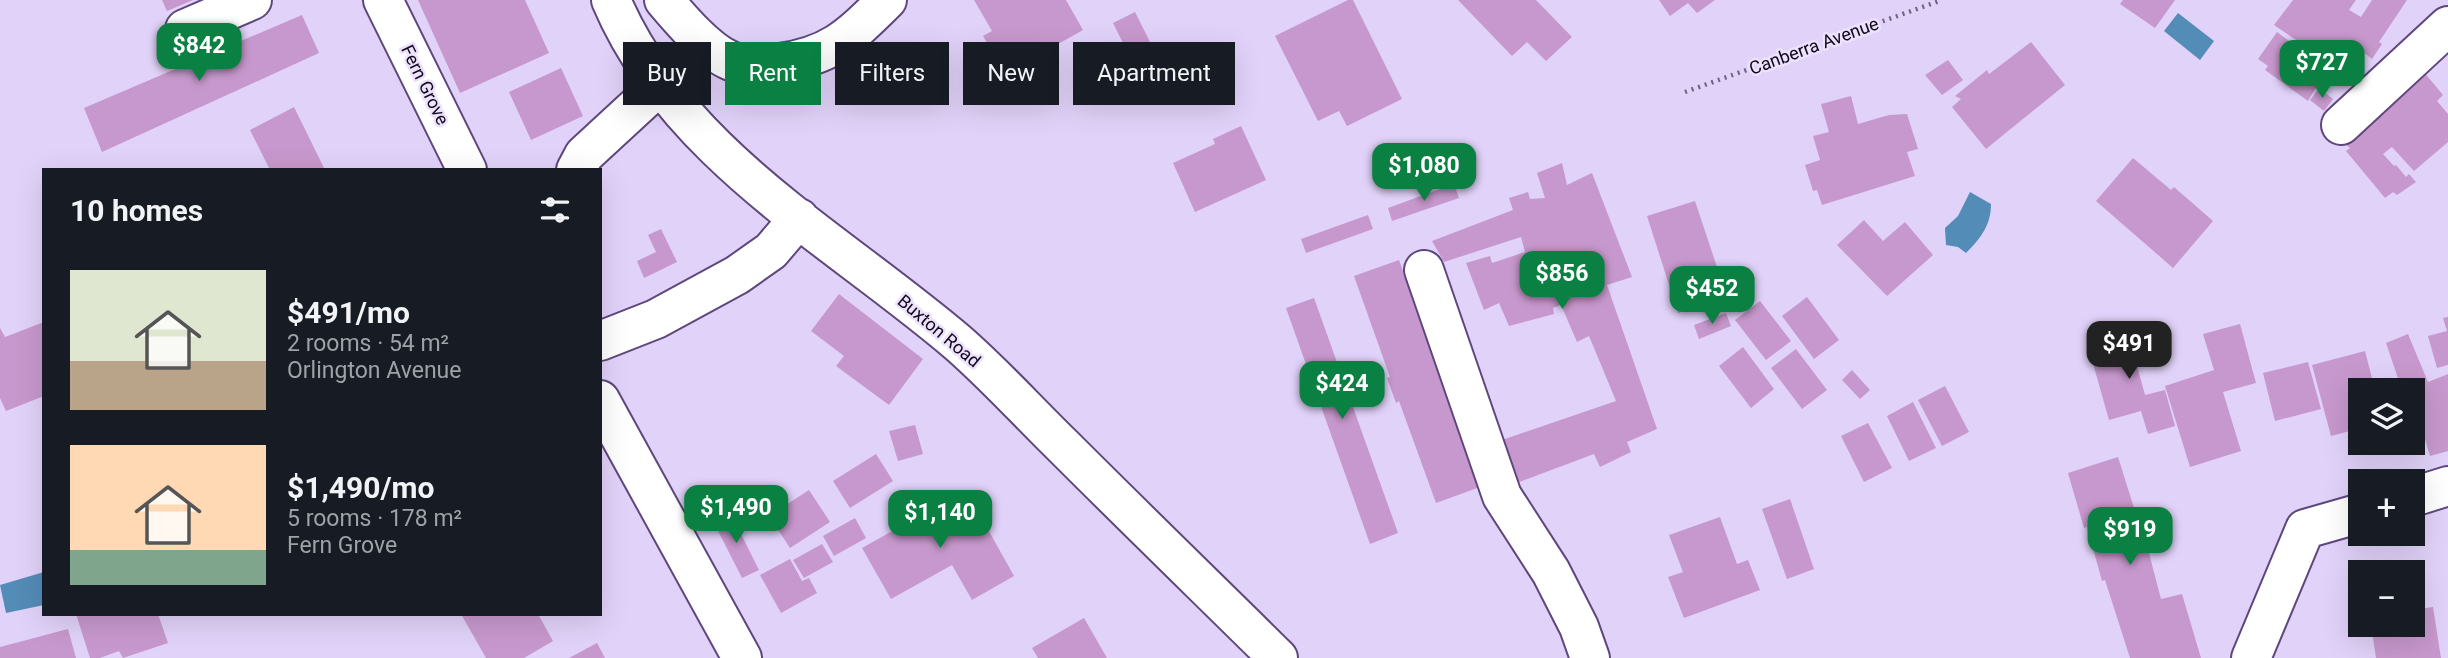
<!DOCTYPE html>
<meta charset="utf-8">
<style>
:root{--surface:#171b24;--page:#20242c;--text:#f1f3f6;--muted:#9ea1a6;--accent:#0b8043}
body{margin:0;font-family:Roboto,sans-serif;background:var(--page);color:var(--text);height:100vh;display:flex;flex-direction:column;font-size:26px;white-space:nowrap}
*{box-sizing:border-box;margin:0}
p{font-size:23px;color:var(--muted)}
.icon{flex:none;width:38px;height:38px;fill:none;stroke:currentColor;stroke-width:2;stroke-linecap:round;stroke-linejoin:round}
.map{position:relative;flex:1;overflow:hidden}
.sheet{position:absolute;left:42px;top:168px;width:560px;height:448px;display:flex;flex-direction:column;background:var(--surface);border-radius:0px;box-shadow:0 7px 28px #0002}
.sheet>*{flex:none}
.guide{position:absolute;left:623px;top:42px;width:665px;height:63px;display:flex;gap:14px}
.controls{position:absolute;left:2348px;top:378px;display:grid;gap:14px}
.controls a{display:grid;place-items:center;width:77px;height:77px;border-radius:0px;background:var(--surface);box-shadow:0 7px 28px #0002;font-size:35px}
.price{position:absolute;translate:-50% -60px;padding:0 16px;border-radius:14px;background:var(--accent);color:#fff;font-size:23px;line-height:46px;filter:drop-shadow(0 2px 4px #0008)}
.price::after{content:'';position:absolute;left:50%;top:42px;width:21px;height:16px;margin-left:-10px;background:inherit;clip-path:polygon(0 0,100% 0,50% 100%)}
.price.selected{background:#222;color:#fff}
ul{padding:0;list-style:none}
li{display:flex;align-items:center;gap:21px;height:175px;padding:0 28px}
li span{display:grid;place-items:center;flex:none;width:196px;height:140px;border-radius:0px;color:#555}
li>.icon{margin-inline-start:auto}
span .icon{width:84px;height:84px;fill:#fffc;stroke-width:1}
li b{font-size:30px}
h2{display:flex;justify-content:space-between;align-items:center;height:84px;padding:0 28px;font-size:30px}
.tag{padding:0 24px;border-radius:0px;background:var(--surface);box-shadow:0 7px 28px #0002;font-size:24px;line-height:63px}
.tag.selected{background:var(--accent);color:#fff}
.map>svg:first-child{display:block}
.water{fill:#538cb7}
.building{fill:#c798cd}
.lines{fill:none;stroke-linecap:round;stroke-linejoin:round}
.minor-casing{stroke:#5e477d;stroke-width:42}
.path{stroke:#6f6380;stroke-width:4.5;stroke-dasharray:2 5;stroke-linecap:butt}
.minor{stroke:#fff;stroke-width:38}
.labels{text-anchor:middle;stroke-width:5;stroke-linejoin:round;paint-order:stroke}
.street-label{font-size:18px;fill:#11071d;stroke:#ece2fc}
</style>
<div class="map">
<svg width="2448" height="658" viewBox="0 0 2448 658">
<rect width="100%" height="100%" fill="#e1d2f9"/>
<path class="water" d="M2178 13 2214 41 2200 60 2164 31Z
M1970 192 1991 204C1991 225 1981 238 1966 253L1958 247 1946 245 1945 228 1958 216Z
M44 572V605L6 613 0 585Z"/>
<path class="building" d="M162 0H193L167 11Z
M418 0H525L549 53 460 93Z
M974 0H1066L1083 30 1005 74 983 36 992 31Z
M1348 0H1353L1402 99 1347 126 1339 111 1318 121 1275 36Z
M1458 0H1536L1572 37 1546 61 1527 42 1512 56Z
M1659 0H1715L1697 13 1688 3 1670 16Z
M2123 0H2175L2155 28 2120 4Z
M2293 0H2356L2349 10 2361 17 2372 0H2407L2379 42 2382 44 2372 59 2348 40 2331 64 2274 25Z
M1135 12 1153 48 1131 59 1113 23Z
M302 15 319 53 102 152 84 108Z
M2277 32 2327 69 2308 101 2265 70 2268 66 2258 59Z
M2031 42 2065 85 1986 149 1952 107 1961 99 1955 96 1987 70 1989 74Z
M1948 60 1963 80 1942 95 1925 75Z
M2418 65 2443 95 2437 101 2448 114V142L2414 171 2392 147 2383 154 2394 166 2396 165 2406 177 2409 174 2416 182 2397 195 2393 192 2385 198 2346 151 2350 148 2335 136Z
M561 68 583 116 531 140 509 92Z
M2319 88 2333 99 2324 111 2310 100Z
M1851 96 1858 124 1889 115 1907 114 1918 149 1907 152 1915 176 1822 205 1817 190 1813 191 1805 165 1820 160 1813 136 1829 132 1821 104Z
M294 107 325 170H270L250 130Z
M1241 126 1266 180 1195 212 1173 163 1215 144 1213 139Z
M2133 158 2171 190 2174 187 2213 221 2173 268 2096 201Z
M1562 163 1567 185 1592 173 1632 277 1607 285 1657 429 1627 442 1631 452 1600 467 1594 454 1514 484 1499 441 1616 401 1589 336 1577 342 1561 305 1553 308 1554 314 1509 326 1499 303 1484 310 1466 263 1490 256 1492 263 1525 252 1521 237 1444 262 1432 241 1513 210 1509 198 1528 192 1530 199 1545 198 1537 173Z
M1454 184 1459 198 1392 221 1388 208Z
M1695 201 1727 297 1678 313 1647 216Z
M1368 215 1373 229 1306 253 1301 239Z
M1864 220 1883 241 1905 222 1933 255 1887 296 1837 245Z
M661 229 677 262 644 278 637 261 656 252 648 235Z
M1399 260 1480 487 1436 503 1399 401 1396 403 1387 378 1390 377 1354 276Z
M839 294 923 359 889 405 836 366 844 356 811 331Z
M1807 297 1839 340 1814 359 1782 316Z
M1314 298 1398 533 1370 544 1286 308Z
M1760 301 1791 341 1766 360 1735 320Z
M1726 313 1731 326 1699 339 1694 325Z
M2448 317V365L2437 368 2428 336 2447 331 2443 318Z
M44 322V396L6 411 0 398V328L5 337Z
M2240 324 2256 383 2223 392 2241 451 2190 467 2165 386 2214 370 2203 334Z
M2150 328 2155 346 2141 350 2142 353 2134 355 2145 395 2165 390 2175 426 2148 434 2141 411 2109 420 2088 346Z
M2408 334 2428 382 2448 374V451L2430 456 2423 433H2420L2413 413V390H2402L2386 343Z
M1743 347 1774 389 1751 408 1719 366Z
M1796 349 1827 390 1802 409 1771 368Z
M2365 351 2375 390H2361V428L2331 436 2312 365Z
M2308 362 2321 409 2275 421 2263 373Z
M1852 370 1870 390 1860 399 1842 380Z
M1945 386 1969 432 1942 446 1918 400Z
M1913 402 1936 448 1909 461 1887 416Z
M1868 423 1892 468 1864 482 1841 436Z
M915 425 923 454 898 461 889 431Z
M876 454 893 481 850 508 833 481Z
M2118 457 2135 511H2138L2161 599 2182 594 2201 658H2130L2105 580 2102 581 2087 527 2084 528 2068 473Z
M809 490 830 522 790 548 769 516Z
M967 492 1014 576 972 600 952 565 891 599 862 548 903 525 899 519 931 501 936 509Z
M1790 499 1814 569 1787 579 1762 509Z
M730 512 759 570 742 578 713 521Z
M1720 517 1737 564 1748 560 1760 590 1684 618 1668 577 1683 572 1669 535Z
M855 518 866 538 834 556 823 536Z
M822 544 833 562 804 578 793 560Z
M790 559 802 581 809 578 817 593 781 613 760 575Z
M2433 607 2441 658H2376L2371 625H2413V610Z
M76 614H158L168 643 123 658 119 651 100 658H90Z
M461 614H538L553 641 524 658H486Z
M1084 618 1107 658H1038L1032 648Z
M68 629 76 658H0V647Z
M597 643 605 658H569Z"/>
<g class="lines">
<defs>
<path id="minor" d="M383 0 467 170
M611 0C676 154 835 238 957 342 994 374 1028 412 1063 446 1134 517 1206 587 1278 658
M664 0C680 19 707 51 731 61 746 67 763 65 779 63 832 56 850 36 887 0
M185 29 252 0
M2341 125 2448 26
M576 170 584 155 661 84
M1424 270 1502 496 1551 572 1579 627 1590 658
M600 341 656 319 737 275 771 251 799 218
M600 400 742 658
M2413 497 2448 486
M2251 658 2305 529 2361 513"/>
</defs>
<use href="#minor" class="minor-casing"/>
<path class="path" d="M1685 92 1942 0"/>
<use href="#minor" class="minor"/>
</g>
<g class="labels">
<g class="street-label">
<text transform="translate(1814 46) rotate(-20)" y="6">Canberra Avenue</text>
<text transform="translate(425 85) rotate(64)" y="6">Fern Grove</text>
<text transform="translate(939 331) rotate(40)" y="6">Buxton Road</text>
</g>
</g>
</svg>
<div class="controls">
<a><svg class="icon" aria-label="layers" viewBox="0 0 24 24"><path d="M12 4l9 5-9 5-9-5zM3 14l9 5 9-5"/></svg></a>
<a>+</a>
<a>−</a>
</div>
<b class="price" style="left:199px;top:83px">$842</b>
<b class="price" style="left:2322px;top:100px">$727</b>
<b class="price" style="left:1424px;top:203px">$1,080</b>
<b class="price" style="left:1562px;top:311px">$856</b>
<b class="price" style="left:1712px;top:326px">$452</b>
<b class="price selected" style="left:2129px;top:381px">$491</b>
<b class="price" style="left:1342px;top:421px">$424</b>
<b class="price" style="left:736px;top:545px">$1,490</b>
<b class="price" style="left:940px;top:550px">$1,140</b>
<b class="price" style="left:2130px;top:567px">$919</b>
<div class="guide">
<a class="tag">Buy</a>
<a class="tag selected">Rent</a>
<a class="tag">Filters</a>
<a class="tag">New</a>
<a class="tag">Apartment</a>
</div>
<section class="sheet">
<h2>10 homes<svg class="icon" aria-label="filters" viewBox="0 0 24 24"><path d="M4 7h16M4 17h16"/><circle cx="9" cy="7" r="2"/><circle cx="15" cy="17" r="2"/></svg></h2>
<ul>
<li><span style="background:linear-gradient(#dfe7d0 65%,#b9a48a 0)"><svg class="icon" aria-label="home" viewBox="0 0 24 24"><path d="M3 11l9-7 9 7M6 9v11h12V9"/></svg></span><div><b>$491/mo</b><p>2 rooms · 54 m²</p><p>Orlington Avenue</p></div></li>
<li><span style="background:linear-gradient(#ffd9b3 75%,#7fa58c 0)"><svg class="icon" aria-label="home" viewBox="0 0 24 24"><path d="M3 11l9-7 9 7M6 9v11h12V9"/></svg></span><div><b>$1,490/mo</b><p>5 rooms · 178 m²</p><p>Fern Grove</p></div></li>
</ul>
</section>
</div>
